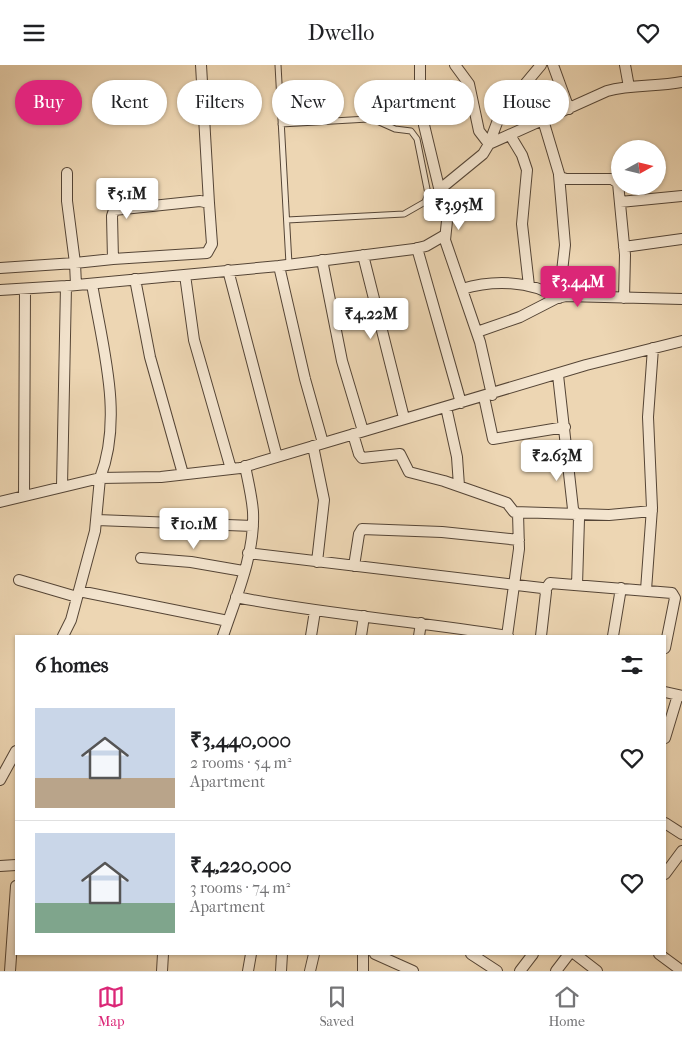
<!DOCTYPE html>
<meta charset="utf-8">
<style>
:root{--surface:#fff;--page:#f2f2f2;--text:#202124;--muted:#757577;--line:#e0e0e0;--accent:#db2777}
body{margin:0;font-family:"IM FELL French Canon",serif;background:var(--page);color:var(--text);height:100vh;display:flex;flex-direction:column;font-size:19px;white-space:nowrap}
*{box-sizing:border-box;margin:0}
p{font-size:16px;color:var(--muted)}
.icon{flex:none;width:28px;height:28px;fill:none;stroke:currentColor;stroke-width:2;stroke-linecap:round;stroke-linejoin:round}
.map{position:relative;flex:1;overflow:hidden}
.drawer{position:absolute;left:15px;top:570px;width:651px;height:320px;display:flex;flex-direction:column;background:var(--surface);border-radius:0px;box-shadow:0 1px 4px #0004}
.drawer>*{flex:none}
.hud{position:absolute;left:15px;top:15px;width:652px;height:45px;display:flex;gap:10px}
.needle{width:32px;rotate:82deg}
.fabs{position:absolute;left:611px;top:75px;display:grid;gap:10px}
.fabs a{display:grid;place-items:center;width:55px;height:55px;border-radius:50%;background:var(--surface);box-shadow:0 1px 4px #0004;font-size:25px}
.price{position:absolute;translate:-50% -42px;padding:0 11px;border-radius:5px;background:#fff;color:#222;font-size:16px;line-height:32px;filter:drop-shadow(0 1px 2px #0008)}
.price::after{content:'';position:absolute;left:50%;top:30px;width:15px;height:11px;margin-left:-8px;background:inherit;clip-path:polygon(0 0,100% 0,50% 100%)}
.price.active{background:var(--accent);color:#fff}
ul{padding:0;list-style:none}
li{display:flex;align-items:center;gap:15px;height:125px;padding:0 20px}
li+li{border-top:1px solid var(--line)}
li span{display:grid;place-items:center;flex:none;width:140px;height:100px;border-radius:0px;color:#555}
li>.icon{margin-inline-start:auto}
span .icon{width:60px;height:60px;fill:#fffc;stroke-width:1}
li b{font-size:21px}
h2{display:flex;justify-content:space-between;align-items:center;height:60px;padding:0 20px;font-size:21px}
.tag{padding:0 18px;border-radius:22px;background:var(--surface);box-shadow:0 1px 4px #0004;font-size:18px;line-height:45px}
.tag.active{background:var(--accent);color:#fff}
header{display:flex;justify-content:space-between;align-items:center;height:65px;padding:0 20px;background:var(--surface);font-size:22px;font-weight:600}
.tab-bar{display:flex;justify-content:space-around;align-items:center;height:70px;border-top:1px solid var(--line);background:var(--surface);font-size:14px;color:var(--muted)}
.tab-bar a{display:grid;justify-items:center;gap:2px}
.tab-bar .active{color:var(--accent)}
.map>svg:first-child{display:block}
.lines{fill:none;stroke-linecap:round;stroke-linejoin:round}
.lane-casing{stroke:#554536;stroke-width:7}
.street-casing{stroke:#554536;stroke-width:12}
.lane{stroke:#f3e4ce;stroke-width:5}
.street{stroke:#f3e4ce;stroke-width:10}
</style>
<header><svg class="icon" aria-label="menu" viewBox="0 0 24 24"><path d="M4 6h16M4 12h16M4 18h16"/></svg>Dwello<svg class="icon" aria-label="heart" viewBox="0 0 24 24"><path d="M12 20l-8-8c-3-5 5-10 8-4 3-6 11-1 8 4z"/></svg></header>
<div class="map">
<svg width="682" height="906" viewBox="0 0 682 906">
<rect width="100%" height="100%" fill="#edd6b3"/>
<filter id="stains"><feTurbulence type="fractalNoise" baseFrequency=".004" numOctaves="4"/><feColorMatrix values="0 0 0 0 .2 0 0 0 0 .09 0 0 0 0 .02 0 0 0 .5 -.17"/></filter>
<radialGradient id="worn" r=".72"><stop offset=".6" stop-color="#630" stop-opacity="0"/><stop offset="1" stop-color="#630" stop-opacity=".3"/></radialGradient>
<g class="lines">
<defs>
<path id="lane" d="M278 0 289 199
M281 59 368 54 377 56 395 64 411 66 417 74 428 129 425 137 404 149 287 155"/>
<path id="street" d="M201 0 209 138
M420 0V32L424 60 447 156 445 175 480 277 492 330
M455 0 469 19 479 66 489 79 607 26C632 19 657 22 682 17
M553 0 569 44
M625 0 629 22
M543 55 560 112 566 114H612L618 118 625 190 624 233
M510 70 522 90 527 105 522 159 529 221
M559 110 565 180 559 233
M439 125 483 89 489 79 498 55 506 42 541 0
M620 137 682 131
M624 182 682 174
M417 183 461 338
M363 190 404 353
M322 195 342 296 363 366
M279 201 414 184 426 181 445 170
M0 203 75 198 67 136V108
M228 205 277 392
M185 210 194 275 231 404
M135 214 150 292 183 409
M76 220 75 198 113 194 112 151 114 145 200 136 209 138 212 179 207 188 113 194
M462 224C492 215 531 215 557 233
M0 225 66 221 279 201 305 314 323 378
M477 267 520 252 557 233 566 231 682 234
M558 310 573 444 579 454 577 520
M484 332 493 374 565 362
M446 342 457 392 459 421
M353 369 359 389 362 393 400 389 409 407 444 416 507 438 514 447 609 450 652 446
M313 381 324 435 317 497
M62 421 66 221
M24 431 25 224
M0 437 100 413C124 352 102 280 92 219
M97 455 253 461
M248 488 542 523 546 527 541 571
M141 493 191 497 243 506
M354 501 359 469 362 464 442 467 519 475
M19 515 77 532
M545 525 550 518 672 528 675 533 665 583
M646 525 652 443 648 352 653 283
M79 526 228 556
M236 532C326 550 417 556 508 571
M63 571 71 555 95 466 100 413 161 412 240 403 586 300 682 276
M223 571C236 532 255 489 253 447 252 432 248 416 245 401
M311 571 315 546
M361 571 364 551
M419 571 421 558
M507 571 519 484 518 448
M613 571 621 523
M665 627 682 631
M665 673 678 630
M0 715 16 686
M665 758 682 769
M0 801 16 800
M665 809 682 786
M375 889 413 906
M471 889 497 906
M575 889 597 906
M659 889 682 906
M10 906 16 821
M162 906 163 889
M248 906 251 889
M281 906 282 889
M310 906 314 889
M363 906V889
M520 906 533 889
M556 906 569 889"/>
</defs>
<use href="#lane" class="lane-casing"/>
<use href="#street" class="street-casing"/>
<use href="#lane" class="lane"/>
<use href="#street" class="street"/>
</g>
<rect width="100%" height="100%" filter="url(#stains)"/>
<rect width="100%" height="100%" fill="url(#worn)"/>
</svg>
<div class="fabs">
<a><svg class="needle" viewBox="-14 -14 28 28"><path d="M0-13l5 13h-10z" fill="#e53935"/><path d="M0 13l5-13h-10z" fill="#757577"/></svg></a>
</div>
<b class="price" style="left:127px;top:155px">₹5.1M</b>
<b class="price" style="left:459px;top:166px">₹3.95M</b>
<b class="price active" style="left:578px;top:243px">₹3.44M</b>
<b class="price" style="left:371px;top:275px">₹4.22M</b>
<b class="price" style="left:557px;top:417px">₹2.63M</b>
<b class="price" style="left:194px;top:485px">₹10.1M</b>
<div class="hud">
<a class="tag active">Buy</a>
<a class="tag">Rent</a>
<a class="tag">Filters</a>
<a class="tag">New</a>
<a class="tag">Apartment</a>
<a class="tag">House</a>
</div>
<section class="drawer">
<h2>6 homes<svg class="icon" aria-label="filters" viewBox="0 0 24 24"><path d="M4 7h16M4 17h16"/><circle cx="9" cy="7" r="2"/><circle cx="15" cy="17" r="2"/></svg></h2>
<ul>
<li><span style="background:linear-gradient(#c9d6e8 70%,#b9a48a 0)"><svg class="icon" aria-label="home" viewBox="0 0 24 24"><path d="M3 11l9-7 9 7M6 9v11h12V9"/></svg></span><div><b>₹3,440,000</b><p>2 rooms · 54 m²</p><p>Apartment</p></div><svg class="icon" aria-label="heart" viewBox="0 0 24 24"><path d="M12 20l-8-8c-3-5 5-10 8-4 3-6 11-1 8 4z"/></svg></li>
<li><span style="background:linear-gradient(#c9d6e8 70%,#7fa58c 0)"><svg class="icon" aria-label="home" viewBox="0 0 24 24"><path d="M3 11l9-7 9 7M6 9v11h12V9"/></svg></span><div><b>₹4,220,000</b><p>3 rooms · 74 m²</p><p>Apartment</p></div><svg class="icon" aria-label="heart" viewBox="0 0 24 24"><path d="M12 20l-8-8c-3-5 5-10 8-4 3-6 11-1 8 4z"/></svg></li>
</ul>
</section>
</div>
<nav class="tab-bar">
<a class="active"><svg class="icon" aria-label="map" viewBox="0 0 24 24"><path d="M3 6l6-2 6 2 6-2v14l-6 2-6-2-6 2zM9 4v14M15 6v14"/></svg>Map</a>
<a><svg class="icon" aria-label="saved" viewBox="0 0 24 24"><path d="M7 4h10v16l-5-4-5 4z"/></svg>Saved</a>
<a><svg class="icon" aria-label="home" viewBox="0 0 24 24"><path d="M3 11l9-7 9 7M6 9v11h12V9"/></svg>Home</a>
</nav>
